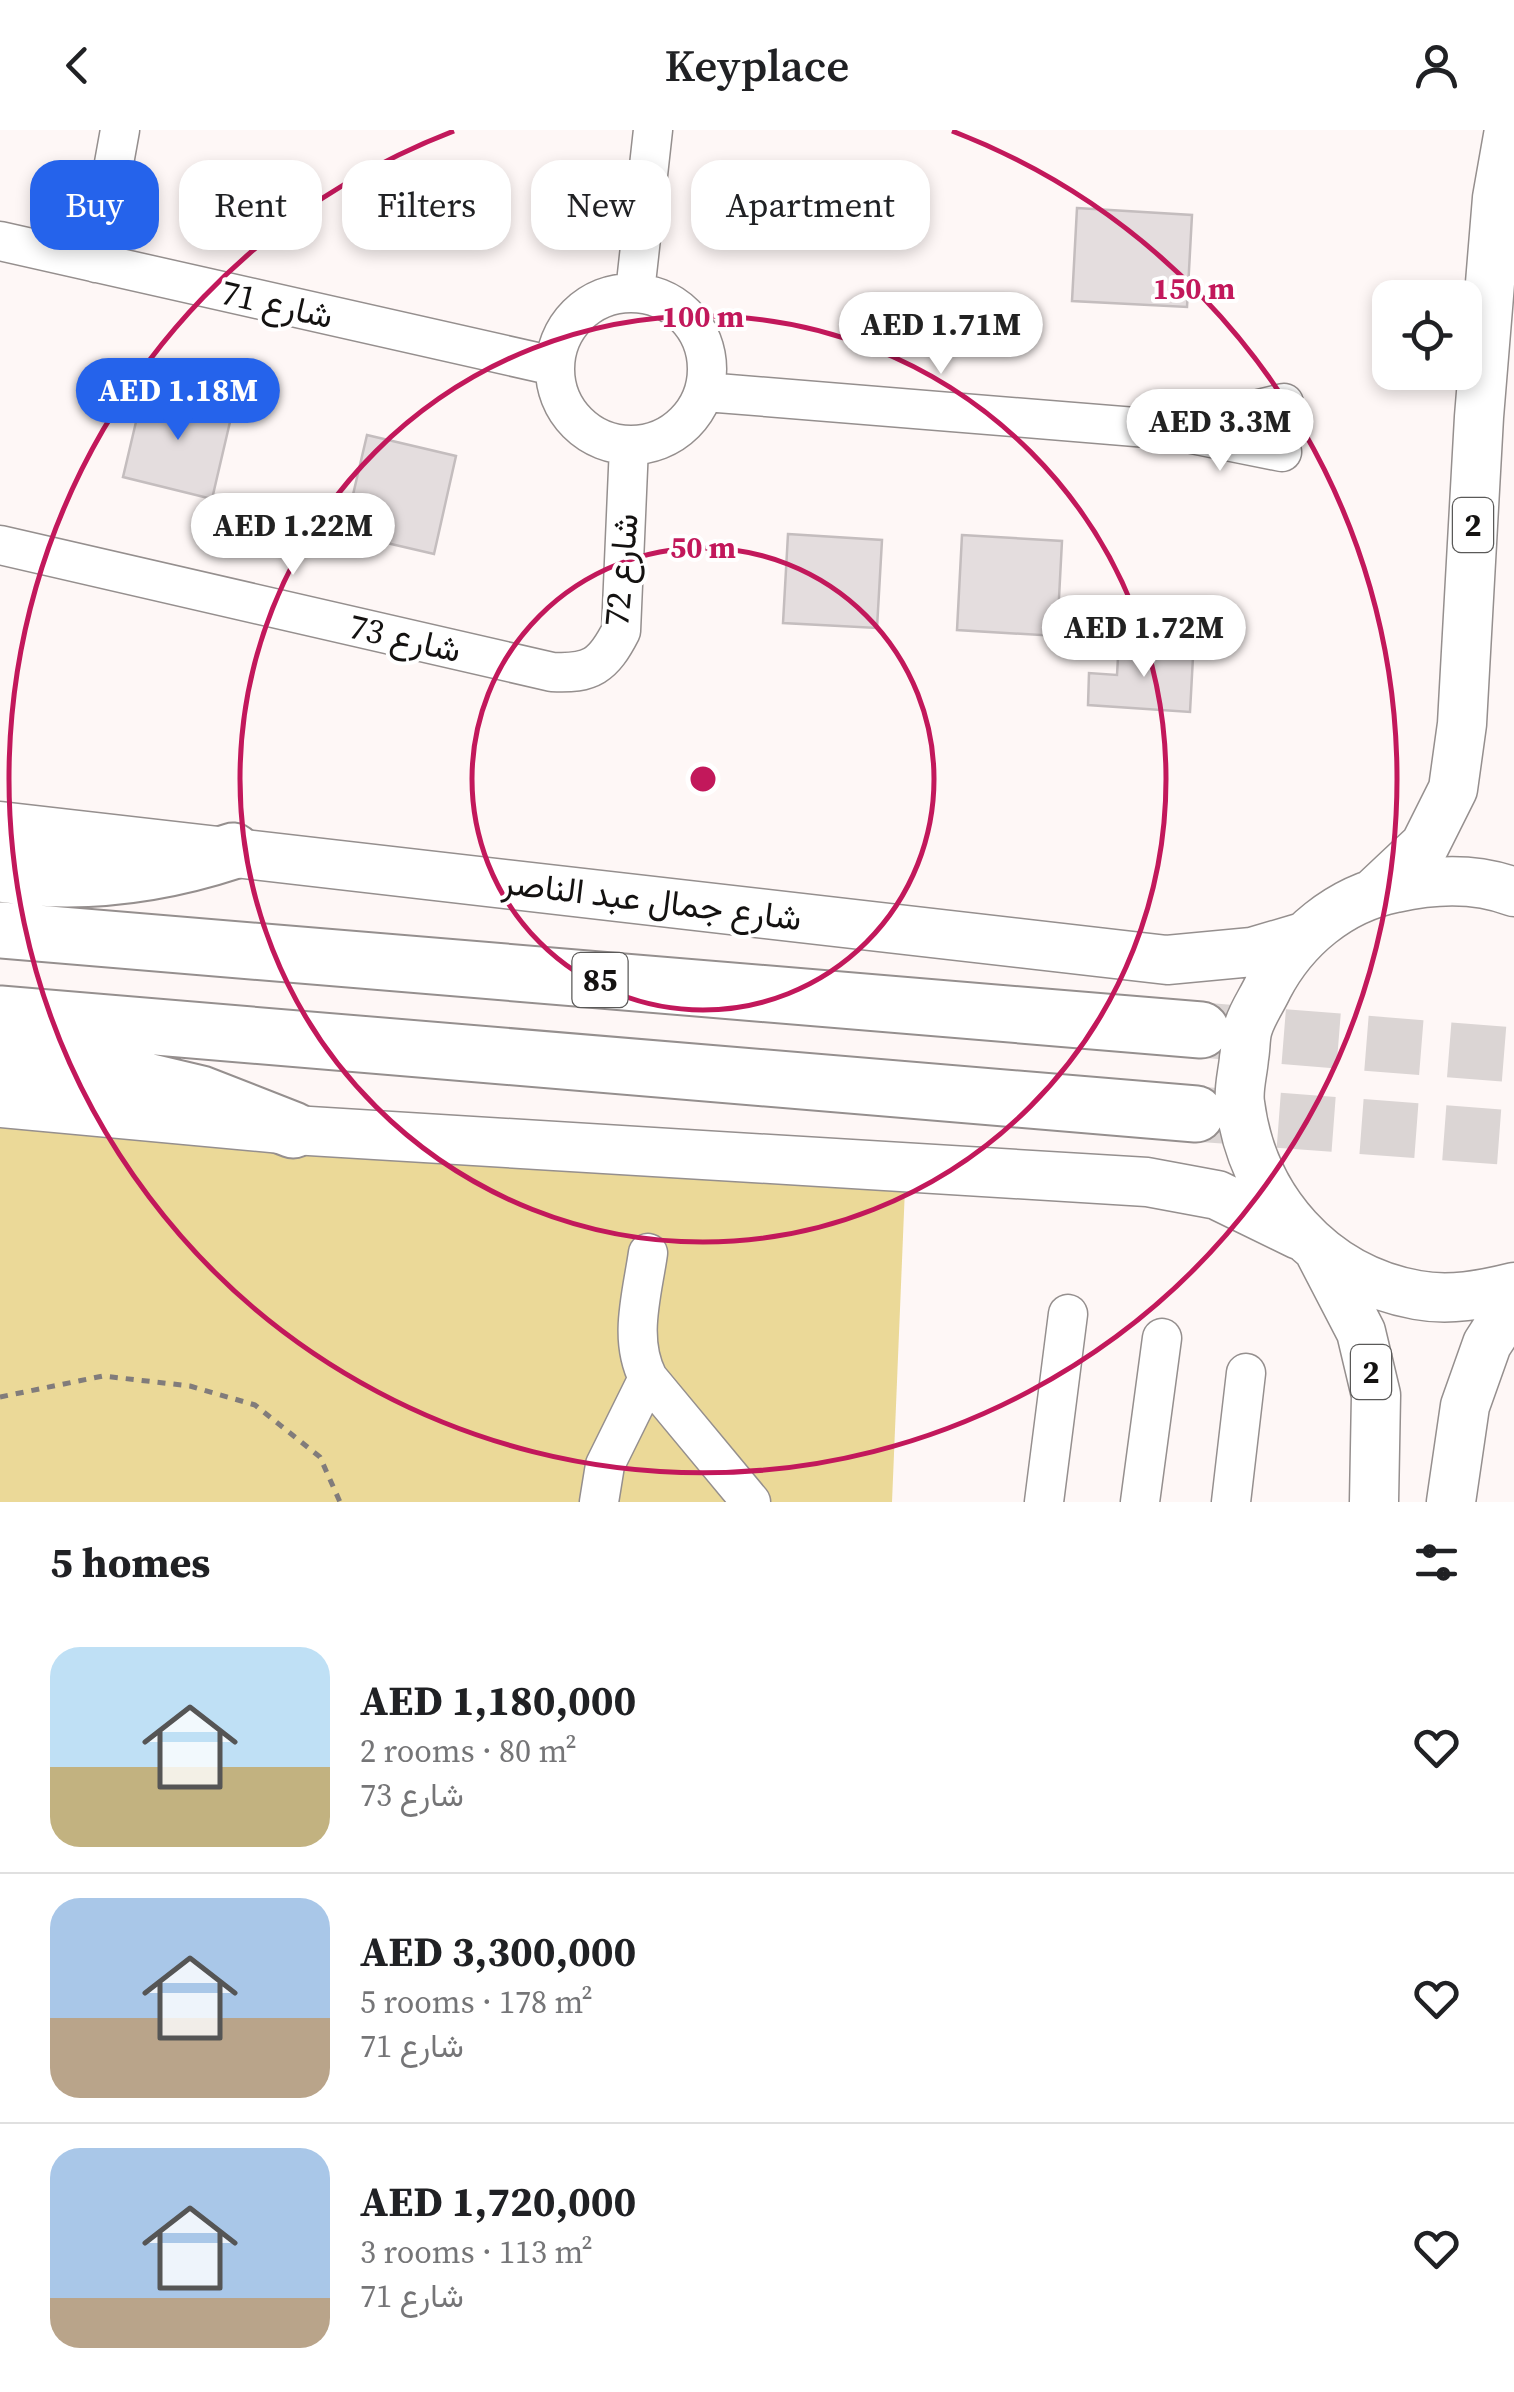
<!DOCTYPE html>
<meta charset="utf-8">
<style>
:root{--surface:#fff;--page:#f2f2f2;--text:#202124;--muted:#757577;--line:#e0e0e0;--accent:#2563eb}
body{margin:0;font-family:"Source Serif 4",Vazirmatn,serif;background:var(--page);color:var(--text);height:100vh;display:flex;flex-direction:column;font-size:38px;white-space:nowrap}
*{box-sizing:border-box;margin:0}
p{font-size:32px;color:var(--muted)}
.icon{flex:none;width:55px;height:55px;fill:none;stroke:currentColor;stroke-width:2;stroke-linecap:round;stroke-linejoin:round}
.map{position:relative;height:1372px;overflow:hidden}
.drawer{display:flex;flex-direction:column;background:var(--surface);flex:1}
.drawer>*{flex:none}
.hud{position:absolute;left:30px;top:30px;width:1000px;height:90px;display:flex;gap:20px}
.fabs{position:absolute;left:1372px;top:150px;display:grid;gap:20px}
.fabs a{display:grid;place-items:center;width:110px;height:110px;border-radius:20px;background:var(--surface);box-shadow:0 5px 15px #0003;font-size:50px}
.price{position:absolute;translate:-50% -85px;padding:0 22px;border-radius:35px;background:#fff;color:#222;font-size:32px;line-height:65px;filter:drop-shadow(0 2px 5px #0008)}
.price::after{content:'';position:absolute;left:50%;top:60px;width:30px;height:22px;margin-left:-15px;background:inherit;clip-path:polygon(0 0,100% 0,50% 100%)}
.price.active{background:var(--accent);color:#fff}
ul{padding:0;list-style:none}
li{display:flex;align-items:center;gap:30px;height:250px;padding:0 50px}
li+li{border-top:2px solid var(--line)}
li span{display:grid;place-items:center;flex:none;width:280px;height:200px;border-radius:30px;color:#555}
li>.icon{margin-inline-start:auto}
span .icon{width:120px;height:120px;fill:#fffc;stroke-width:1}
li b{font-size:42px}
h2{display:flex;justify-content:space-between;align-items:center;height:120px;padding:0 50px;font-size:42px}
.pill{padding:0 35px;border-radius:30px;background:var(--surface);box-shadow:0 5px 15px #0003;font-size:35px;line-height:90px}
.pill.active{background:var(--accent);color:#fff}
header{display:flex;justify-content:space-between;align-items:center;height:130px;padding:0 50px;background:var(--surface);font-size:45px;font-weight:600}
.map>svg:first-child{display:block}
.green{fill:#ebd998}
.building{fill:#e4ddde;stroke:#c4bdbe;stroke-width:2.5}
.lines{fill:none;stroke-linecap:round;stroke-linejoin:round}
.highway-tunnel{stroke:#dbd5d4;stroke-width:55;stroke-dasharray:55 28;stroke-linecap:butt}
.minor-casing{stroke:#958f8e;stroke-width:41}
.major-casing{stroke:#958f8e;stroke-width:51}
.highway-casing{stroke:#958f8e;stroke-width:59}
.path{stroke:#817c7b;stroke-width:5;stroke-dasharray:8 8;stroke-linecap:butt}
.minor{stroke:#fff;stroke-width:38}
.major{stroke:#fff;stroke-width:48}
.highway{stroke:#fff;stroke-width:55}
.ring{fill:none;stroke:#c2185b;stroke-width:5}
.labels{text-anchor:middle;stroke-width:8;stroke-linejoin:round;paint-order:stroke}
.shield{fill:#fff;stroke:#5a5958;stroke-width:2.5}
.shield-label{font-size:32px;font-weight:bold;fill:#141211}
.street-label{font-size:35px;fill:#141211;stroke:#fff}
.centre{fill:#c2185b;stroke:#fff;stroke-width:5}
.ring-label{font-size:30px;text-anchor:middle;font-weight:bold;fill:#c2185b;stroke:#fff;stroke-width:8;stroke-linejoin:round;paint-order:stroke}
</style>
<header><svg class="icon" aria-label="back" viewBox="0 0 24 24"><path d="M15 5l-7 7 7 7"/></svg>Keyplace<svg class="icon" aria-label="person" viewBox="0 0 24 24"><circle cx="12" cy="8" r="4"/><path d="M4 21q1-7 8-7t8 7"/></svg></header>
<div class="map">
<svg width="1514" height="1372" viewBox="0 0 1514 1372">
<rect width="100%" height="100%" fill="#fef7f6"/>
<path class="green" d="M0 948 906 1034 892 1372H0Z"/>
<path class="building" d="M1077 78 1192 85 1187 177 1072 171Z
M144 258 233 279 212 369 123 347Z
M367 305 456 326 434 424 344 403Z
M788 404 882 410 877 498 783 493Z
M962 405 1062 411 1057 506 957 500Z
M1119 510 1158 513V525L1193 527 1190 582 1088 575 1089 543 1117 545Z"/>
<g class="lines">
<path class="highway-tunnel" d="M1201 900 1514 925
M1196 984 1514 1008"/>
<defs>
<path id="minor" d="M0 111 554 236
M96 133 120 0
M635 162 653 0
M555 239a76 76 0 1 1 152 0a76 76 0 1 1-152 0Z
M705 262 1172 300 1282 322
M1184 297 1284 273
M0 415 552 542C591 544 603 536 621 501L629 316
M648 1123C642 1165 628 1209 648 1248L751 1372
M599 1372 605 1335 648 1248
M1044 1372 1068 1184
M1140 1372 1162 1208
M1231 1372 1246 1243"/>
<path id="major" d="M0 696 1167 830 1252 822 1303 807
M1375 762 1425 715 1453 659 1462 594 1479 287 1497 68 1509 0
M1514 762C1475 747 1435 749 1395 758 1340 769 1294 807 1268 857 1262 870 1252 884 1248 898 1245 907 1246 918 1244 928 1243 942 1238 959 1240 973 1252 1069 1321 1148 1417 1165 1449 1171 1482 1165 1514 1157
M0 973 293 1000 1147 1052 1217 1065 1299 1105
M1320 1123 1361 1202 1376 1265 1374 1372
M1451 1372 1465 1276 1487 1214 1514 1172"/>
<path id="highway" d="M0 744C80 756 157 746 233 721
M0 800 1201 900
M0 884 1196 984
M0 934 142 950 201 964 293 1000"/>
</defs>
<use href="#minor" class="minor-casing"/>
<use href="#major" class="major-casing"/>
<use href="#highway" class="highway-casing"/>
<path class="path" d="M0 1267 103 1246 190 1256 255 1275 320 1327 340 1372"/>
<use href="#minor" class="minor"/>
<use href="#major" class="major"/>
<use href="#highway" class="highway"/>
</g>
<g class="ring">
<circle cx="703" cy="649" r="231"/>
<circle cx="703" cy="649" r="463"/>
<path d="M952 1A694 694 0 1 1 454 1"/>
</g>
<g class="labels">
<g class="shield">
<rect x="1453" y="368" width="40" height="54" rx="8"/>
<rect x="572.5" y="823" width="55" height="54" rx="8"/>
<rect x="1351" y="1215" width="40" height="54" rx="8"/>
</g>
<g class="shield-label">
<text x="1473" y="406">2</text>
<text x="600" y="861">85</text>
<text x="1371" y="1253">2</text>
</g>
<g class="street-label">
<text transform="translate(277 174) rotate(13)" y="12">شارع 71</text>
<text transform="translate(621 440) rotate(-85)" y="12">شارع 72</text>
<text transform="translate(405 508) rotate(13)" y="12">شارع 73</text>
<text transform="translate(652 770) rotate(7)" y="12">شارع جمال عبد الناصر</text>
</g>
</g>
<circle cx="703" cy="649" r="15" class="centre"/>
<g class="ring-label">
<text x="1194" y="169">150 m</text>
<text x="703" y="197">100 m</text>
<text x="703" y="428">50 m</text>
</g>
</svg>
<div class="fabs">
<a><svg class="icon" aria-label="locate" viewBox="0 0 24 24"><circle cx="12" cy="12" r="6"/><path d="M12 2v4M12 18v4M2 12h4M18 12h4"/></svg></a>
</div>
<b class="price" style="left:941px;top:247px">AED 1.71M</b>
<b class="price active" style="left:178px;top:313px">AED 1.18M</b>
<b class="price" style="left:1220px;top:344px">AED 3.3M</b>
<b class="price" style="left:293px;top:448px">AED 1.22M</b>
<b class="price" style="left:1144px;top:550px">AED 1.72M</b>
<div class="hud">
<a class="pill active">Buy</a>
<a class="pill">Rent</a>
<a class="pill">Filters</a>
<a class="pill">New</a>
<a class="pill">Apartment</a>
</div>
</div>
<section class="drawer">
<h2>5 homes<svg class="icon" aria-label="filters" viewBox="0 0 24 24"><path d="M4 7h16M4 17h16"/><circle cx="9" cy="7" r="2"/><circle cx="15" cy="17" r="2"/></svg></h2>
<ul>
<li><span style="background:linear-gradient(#bfe0f5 60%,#c2b280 0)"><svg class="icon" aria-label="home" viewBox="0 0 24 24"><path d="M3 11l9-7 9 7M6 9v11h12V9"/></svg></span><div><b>AED 1,180,000</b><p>2 rooms · 80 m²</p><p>شارع 73</p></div><svg class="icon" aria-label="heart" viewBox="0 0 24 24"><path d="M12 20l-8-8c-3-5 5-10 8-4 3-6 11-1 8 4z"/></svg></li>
<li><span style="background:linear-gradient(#a9c7e8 60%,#b9a48a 0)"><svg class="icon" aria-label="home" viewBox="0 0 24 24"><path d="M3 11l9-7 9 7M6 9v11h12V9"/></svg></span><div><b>AED 3,300,000</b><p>5 rooms · 178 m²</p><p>شارع 71</p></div><svg class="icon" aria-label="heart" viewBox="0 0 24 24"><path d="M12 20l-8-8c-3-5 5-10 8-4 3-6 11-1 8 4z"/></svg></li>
<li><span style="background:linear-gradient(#a9c7e8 75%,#b9a48a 0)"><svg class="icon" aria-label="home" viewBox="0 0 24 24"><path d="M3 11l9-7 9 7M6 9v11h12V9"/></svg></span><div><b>AED 1,720,000</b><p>3 rooms · 113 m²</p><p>شارع 71</p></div><svg class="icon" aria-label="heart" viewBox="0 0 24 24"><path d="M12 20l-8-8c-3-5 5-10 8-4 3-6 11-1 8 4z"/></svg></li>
</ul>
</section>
